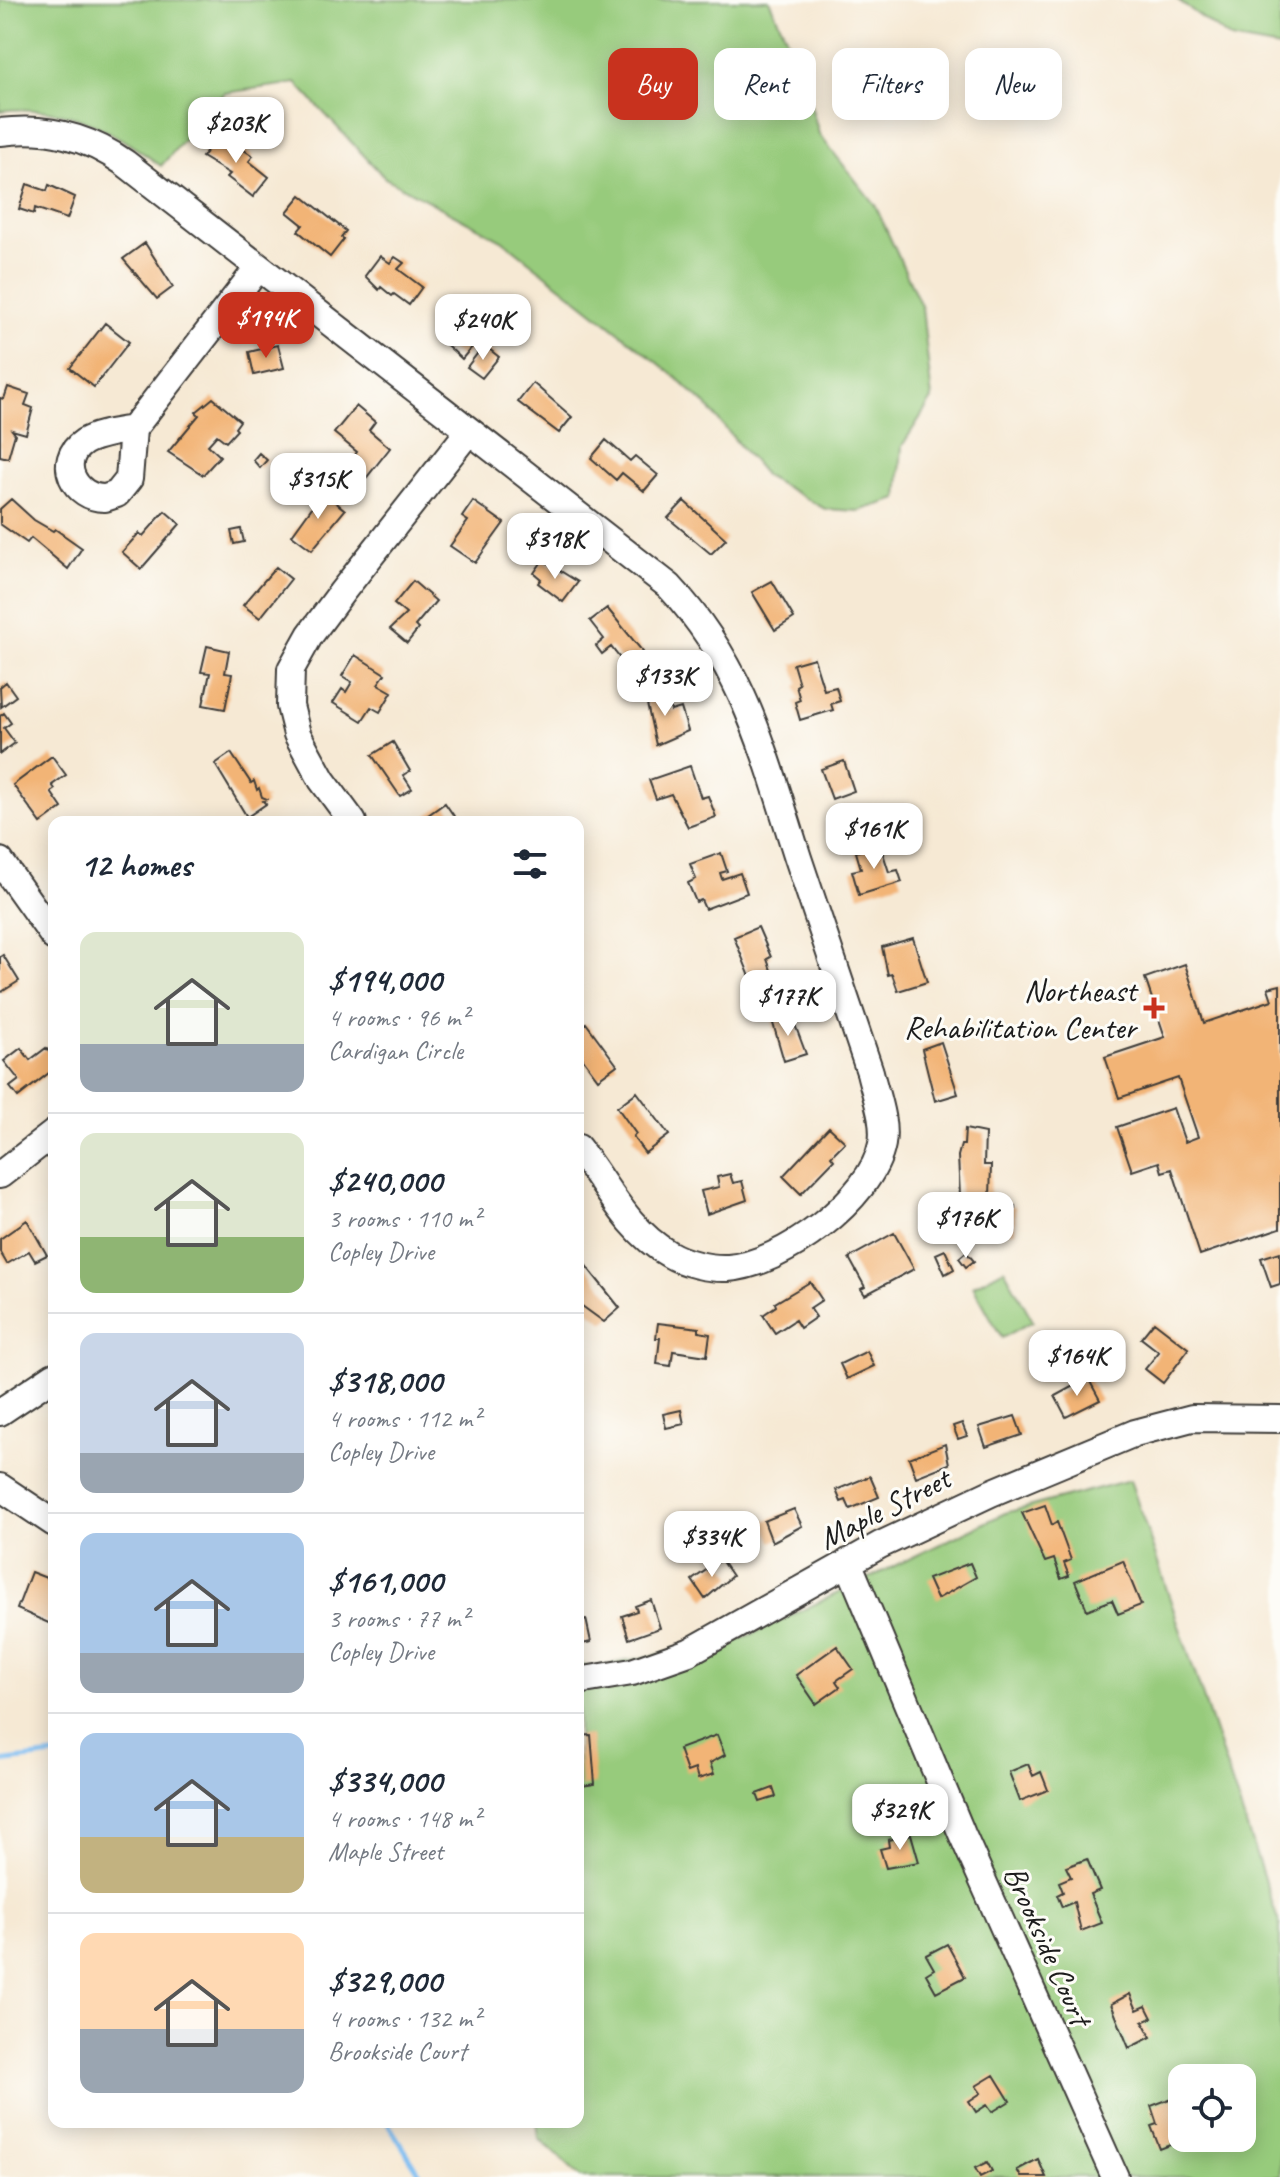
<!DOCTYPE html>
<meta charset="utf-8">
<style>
:root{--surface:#fff;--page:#f2f2f3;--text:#1f2937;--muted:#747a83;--line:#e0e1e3;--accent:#c8321e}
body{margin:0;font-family:Caveat,sans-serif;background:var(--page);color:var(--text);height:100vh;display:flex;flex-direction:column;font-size:30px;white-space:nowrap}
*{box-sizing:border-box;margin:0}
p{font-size:26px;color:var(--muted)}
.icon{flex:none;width:44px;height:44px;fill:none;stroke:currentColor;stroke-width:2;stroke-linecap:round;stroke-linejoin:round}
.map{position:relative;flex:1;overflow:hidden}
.details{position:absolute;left:48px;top:816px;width:536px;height:1312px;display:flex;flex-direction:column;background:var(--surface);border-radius:16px;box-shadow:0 4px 20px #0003}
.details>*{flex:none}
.top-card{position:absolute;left:608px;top:48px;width:552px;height:72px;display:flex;gap:16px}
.fabs{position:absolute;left:1168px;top:2064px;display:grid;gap:16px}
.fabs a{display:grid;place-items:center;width:88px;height:88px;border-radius:16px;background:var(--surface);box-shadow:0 4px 20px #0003;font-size:40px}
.price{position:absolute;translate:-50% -68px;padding:0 18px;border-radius:16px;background:#fff;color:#222;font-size:26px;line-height:52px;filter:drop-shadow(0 2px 4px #0008)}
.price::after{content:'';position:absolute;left:50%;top:48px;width:24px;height:18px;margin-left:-12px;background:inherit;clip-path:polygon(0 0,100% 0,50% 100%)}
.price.on{background:var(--accent);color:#fff}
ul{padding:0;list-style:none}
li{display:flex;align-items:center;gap:24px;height:200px;padding:0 32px}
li+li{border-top:2px solid var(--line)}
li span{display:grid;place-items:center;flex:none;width:224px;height:160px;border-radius:16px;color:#555}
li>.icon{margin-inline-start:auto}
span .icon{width:96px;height:96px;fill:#fffc;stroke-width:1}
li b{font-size:34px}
h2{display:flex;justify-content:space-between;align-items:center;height:96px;padding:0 32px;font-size:34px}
.chip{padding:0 28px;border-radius:16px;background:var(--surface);box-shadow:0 4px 20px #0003;font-size:28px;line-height:72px}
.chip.on{background:var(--accent);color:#fff}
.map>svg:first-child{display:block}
.green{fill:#97cb7c;stroke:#5a744c;stroke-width:2;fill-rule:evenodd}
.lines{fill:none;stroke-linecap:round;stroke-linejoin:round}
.stream{stroke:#7ebef2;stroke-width:5}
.building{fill:#f2b476}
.minor-casing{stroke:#3d3b38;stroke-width:30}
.minor{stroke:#fff;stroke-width:26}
.poi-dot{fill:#c8321e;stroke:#fdfcf7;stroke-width:3}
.labels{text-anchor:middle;stroke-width:6;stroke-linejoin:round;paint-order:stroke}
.poi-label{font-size:32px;fill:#1c1c1c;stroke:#fdfcf7;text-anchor:end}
.street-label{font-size:32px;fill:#1c1c1c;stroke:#fdfcf7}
</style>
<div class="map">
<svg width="1280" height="2177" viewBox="0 0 1280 2177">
<rect width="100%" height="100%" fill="#fdfcf7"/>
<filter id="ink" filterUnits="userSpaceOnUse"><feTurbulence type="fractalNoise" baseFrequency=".0125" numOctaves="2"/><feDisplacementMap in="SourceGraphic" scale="16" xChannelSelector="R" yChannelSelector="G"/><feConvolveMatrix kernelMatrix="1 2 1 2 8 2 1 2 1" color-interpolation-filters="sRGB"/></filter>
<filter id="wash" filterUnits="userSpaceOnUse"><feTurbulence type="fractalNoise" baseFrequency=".006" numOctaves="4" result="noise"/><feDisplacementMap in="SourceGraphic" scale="32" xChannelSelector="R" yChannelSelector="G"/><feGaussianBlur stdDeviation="1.8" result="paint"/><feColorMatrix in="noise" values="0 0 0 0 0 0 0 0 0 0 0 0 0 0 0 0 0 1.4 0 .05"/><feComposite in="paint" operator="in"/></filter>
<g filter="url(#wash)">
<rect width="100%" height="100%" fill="#f6e9d4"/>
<path class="green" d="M0 0H769L800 67 819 134 875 205 922 308 932 399 902 446 898 499 858 511 825 509 765 476 707 406 671 373 502 240 385 178 296 83 225 93 161 166C110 128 65 103 0 111Z
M1178 0H1280V48L1231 39Z
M1004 1269 1033 1321 1002 1338 973 1286Z
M1130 1480 1280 1926V2177H581L539 2138 537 2122H578V1663L594 1667 744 1638 1005 1513ZM1182 2078H1242V2138H1182Z"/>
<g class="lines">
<path class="stream" d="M0 1762 54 1755
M387 2122 422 2177"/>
</g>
<g id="blocks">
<path class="building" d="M219 134 253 156 249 161 269 177 253 197 227 177 230 174 202 157Z
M27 184 47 191 49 185 75 197 67 219 35 208 34 214 19 209Z
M301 195 346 231 341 237 344 239 330 257 298 231 303 225 287 212Z
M145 243 173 287 157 299 123 259Z
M380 256 390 263 395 257 404 263 398 269 422 287 409 305 394 294 392 296 381 287 379 290 365 276Z
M105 323 129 342 94 387 70 368Z
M453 323 477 341 462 359 436 335 443 326 448 329Z
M278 345 284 368 254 375 249 352Z
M484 345 499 357 482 378 467 367Z
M533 383 572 417 559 433 518 402Z
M8 387 29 394 25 405 33 408 26 434 12 430 15 434 8 458 0 456V398L4 399Z
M213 398 240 421 235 428 237 430 226 442 217 435 208 445 220 456 203 475 168 452 199 415 196 412Z
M356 406 375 422 369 430 390 448 367 477 349 463 357 452 334 433Z
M606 440 630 461 635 456 658 475 644 491 622 473 616 480 591 458Z
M259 453 267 460 260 468 253 460Z
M323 492 345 510 312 550 292 535Z
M11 499 34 520 53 531 55 529 82 548 68 569 31 538 27 543 0 524V509Z
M473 501 504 523 475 563 450 546 468 521 462 517Z
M684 501 726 539 711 554 668 518Z
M165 511 180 524 141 569 122 552 139 533 143 536Z
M241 529 244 542 234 544 231 531Z
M543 560 578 582 563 602 538 583 541 579 534 573Z
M276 567 291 579 260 618 243 605Z
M413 581 436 601 415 626 418 629 407 643 390 629 406 614 394 604Z
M772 581 794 618 775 630 752 592Z
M607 608 643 652 626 666 611 647 602 654 596 646 604 639 590 621Z
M207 646 229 651 225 673 232 674 225 709 203 705 210 673 201 672Z
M355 655 385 674 378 684 392 692 380 712 371 707 362 721 333 703 342 689 346 692 352 682 342 676Z
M814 658 824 690 836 687 840 701 831 704 833 710 800 720 795 702 800 700 796 686 799 684 793 664Z
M6 682 16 696 1 707 0 687Z
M665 689 671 711 681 708 688 731 656 745 645 695Z
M4 713 11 723 4 728 15 743 0 754V716Z
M393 742 410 771 403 775 412 789 400 796 372 755Z
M231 753 251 783 254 781 257 790 259 788 262 797 267 799 263 801 266 804 247 817 215 764Z
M52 756 66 775 52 785 55 789 51 792 62 808 41 823 13 785Z
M844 761 854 791 832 799 821 769Z
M690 766 701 798 708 796 716 817 688 827 671 794 656 799 649 780Z
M445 803 458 822H427L424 818Z
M880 844 889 872 898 870 902 882 859 895 852 871 861 869 856 852Z
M721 853 727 871 720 873 722 879 740 873 747 893 705 909 701 900 696 902 688 883 696 879 690 864Z
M758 927 771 957 767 959 773 976 753 984 734 937Z
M913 938 927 982 898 991 892 974 888 975 882 947Z
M3 955 19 981 0 993V957Z
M1185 964 1204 1023 1272 1000 1268 988 1280 985V1228L1200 1255 1172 1169 1162 1172 1159 1162 1132 1171 1117 1127 1173 1108 1185 1142 1198 1137 1178 1078 1119 1098 1105 1057 1165 1037 1145 978Z
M791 1014 806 1054 784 1061 772 1020Z
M586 1023 617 1065 598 1079 578 1052V1029Z
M941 1042 958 1094 935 1101 922 1049Z
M21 1048 30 1060 46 1048 54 1058V1069L18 1097 10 1087 19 1080 4 1061Z
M637 1092 669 1135 645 1153 633 1137 636 1134 617 1107Z
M829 1127 845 1142 831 1156 834 1160 801 1194 783 1176Z
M965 1129 985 1133 984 1165H991L990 1197 960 1196 958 1156 961 1145H964Z
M730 1174 733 1183 742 1181 747 1200 707 1214 701 1191 719 1187 717 1177Z
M990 1205 1015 1206V1232L988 1231Z
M27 1220 47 1255 35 1261 29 1251 7 1264 0 1252V1239Z
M894 1233 914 1269 865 1295 861 1289 865 1287 849 1258Z
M945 1250 954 1269 945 1274 936 1254Z
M966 1252 974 1261 966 1267 959 1258Z
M1280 1252V1284L1271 1287 1261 1258Z
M583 1262 620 1308 604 1322 582 1306 578 1310V1266Z
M810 1282 822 1300 810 1308 816 1317 800 1328 795 1320 775 1333 763 1315 776 1306 775 1303Z
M1154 1322 1189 1349 1163 1383 1145 1369 1159 1352 1141 1338Z
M658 1323 699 1328V1332L710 1334 707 1356 673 1351 671 1366 657 1364 660 1338H656Z
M867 1351 874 1366 847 1379 840 1364Z
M1088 1378 1100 1400 1066 1417 1055 1396Z
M681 1410 684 1424 666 1428 663 1414Z
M1015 1416 1022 1435 986 1447 979 1427Z
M962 1423 967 1436 958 1439 953 1426Z
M945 1444 949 1464 916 1477 909 1458Z
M870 1476 879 1497 850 1509 846 1500 841 1502 836 1490Z
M1045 1505 1052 1525 1057 1522 1071 1560 1064 1563 1069 1576 1061 1579 1054 1559 1045 1562 1022 1513Z
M794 1509 802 1526 772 1542 764 1521Z
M721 1560 732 1576 705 1599 692 1580Z
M1123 1561 1141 1605 1118 1614 1112 1600 1087 1610 1075 1581Z
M970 1563 976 1577 937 1599 928 1579Z
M31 1572 54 1581 53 1625 17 1609Z
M651 1600 660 1628 629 1639 622 1616 637 1611 635 1606Z
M586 1619 591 1642 578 1645V1620Z
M837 1646 853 1669 836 1681 840 1687 816 1704 796 1675Z
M591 1735 595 1784 581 1786 578 1736Z
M717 1735 725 1755 710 1763 714 1774 698 1779 695 1769 687 1772 679 1749Z
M1028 1764 1033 1776 1041 1772 1048 1790 1020 1801 1009 1772Z
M773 1788 776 1797 760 1802 757 1794Z
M911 1834 919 1862 886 1868 880 1849 889 1847 888 1840Z
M1087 1859 1100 1890 1090 1894 1102 1923 1081 1931 1074 1902 1062 1907 1057 1895 1063 1892 1059 1882 1071 1877 1066 1867Z
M947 1944 965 1977 936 1992 926 1974 934 1969 926 1955Z
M1130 1994 1137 2010 1146 2006 1152 2018 1143 2022 1151 2037 1129 2048 1111 2004Z
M994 2075 1010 2101 992 2112 987 2105 976 2112 969 2101 981 2093 976 2086Z
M1172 2098 1182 2126V2138H1188L1160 2149 1151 2126 1157 2124 1151 2106Z
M1038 2159 1046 2177H1021L1017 2170Z
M987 2162 992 2171 980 2177 975 2168Z"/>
</g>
</g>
<g filter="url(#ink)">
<use href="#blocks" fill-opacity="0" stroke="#3d3b38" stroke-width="2"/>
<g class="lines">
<defs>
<path id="minor" d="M0 132C47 126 87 136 125 163L669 586C745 667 765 755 798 858 822 930 846 1001 870 1072 875 1094 886 1121 882 1144 872 1199 781 1265 728 1268 709 1269 684 1263 669 1254 628 1231 606 1184 578 1148
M133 429C117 432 97 434 84 442 55 461 75 499 105 498L117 494 129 479 133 429 258 268
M353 822 322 780 297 734 290 706 291 669 310 635 342 592 469 431
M0 861 54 937
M0 1175 54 1133
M0 1412 54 1376
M0 1487 54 1523
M848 1562 962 1834 1115 2177
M578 1681 632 1672 689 1652 880 1545 991 1493 1135 1433 1192 1418 1280 1419"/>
</defs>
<use href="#minor" class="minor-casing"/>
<use href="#minor" class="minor"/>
</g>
</g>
<path class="poi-dot" d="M1150 996h8v8h8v8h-8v8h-8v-8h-8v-8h8z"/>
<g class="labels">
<g class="poi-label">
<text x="1136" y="1001">Northeast<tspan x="1136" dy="37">Rehabilitation Center</tspan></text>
</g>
<g class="street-label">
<text transform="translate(884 1508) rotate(-27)" y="11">Maple Street</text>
<text transform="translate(1048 1945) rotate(66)" y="11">Brookside Court</text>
</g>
</g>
</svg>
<div class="fabs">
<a><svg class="icon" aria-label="locate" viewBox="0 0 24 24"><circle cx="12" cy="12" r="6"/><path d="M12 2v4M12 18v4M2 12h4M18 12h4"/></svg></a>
</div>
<b class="price" style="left:236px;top:165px">$203K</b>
<b class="price on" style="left:266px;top:360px">$194K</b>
<b class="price" style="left:483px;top:362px">$240K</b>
<b class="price" style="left:318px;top:521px">$315K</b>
<b class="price" style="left:555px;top:581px">$318K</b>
<b class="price" style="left:665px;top:718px">$133K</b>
<b class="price" style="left:874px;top:871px">$161K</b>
<b class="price" style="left:788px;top:1038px">$177K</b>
<b class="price" style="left:966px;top:1260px">$176K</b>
<b class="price" style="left:1077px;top:1398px">$164K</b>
<b class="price" style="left:712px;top:1579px">$334K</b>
<b class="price" style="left:900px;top:1852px">$329K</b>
<div class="top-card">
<a class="chip on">Buy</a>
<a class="chip">Rent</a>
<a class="chip">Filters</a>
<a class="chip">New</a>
</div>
<section class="details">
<h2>12 homes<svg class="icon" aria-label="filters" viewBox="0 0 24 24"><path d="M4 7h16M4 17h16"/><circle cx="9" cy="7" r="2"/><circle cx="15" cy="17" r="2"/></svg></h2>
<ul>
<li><span style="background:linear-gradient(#dfe7d0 70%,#9aa5b1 0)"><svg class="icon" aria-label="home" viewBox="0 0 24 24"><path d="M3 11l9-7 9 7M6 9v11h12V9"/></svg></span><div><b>$194,000</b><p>4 rooms · 96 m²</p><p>Cardigan Circle</p></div></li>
<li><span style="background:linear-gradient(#dfe7d0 65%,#8fb573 0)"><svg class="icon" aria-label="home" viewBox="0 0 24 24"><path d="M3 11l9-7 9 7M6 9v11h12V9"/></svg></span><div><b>$240,000</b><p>3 rooms · 110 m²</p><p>Copley Drive</p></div></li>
<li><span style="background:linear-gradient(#c9d6e8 75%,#9aa5b1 0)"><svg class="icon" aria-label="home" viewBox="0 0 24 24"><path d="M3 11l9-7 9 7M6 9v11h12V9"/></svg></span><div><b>$318,000</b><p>4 rooms · 112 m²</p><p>Copley Drive</p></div></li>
<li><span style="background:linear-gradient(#a9c7e8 75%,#9aa5b1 0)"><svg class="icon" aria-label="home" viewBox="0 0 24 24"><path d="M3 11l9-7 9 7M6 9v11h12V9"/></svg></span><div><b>$161,000</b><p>3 rooms · 77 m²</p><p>Copley Drive</p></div></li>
<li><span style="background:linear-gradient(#a9c7e8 65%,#c2b280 0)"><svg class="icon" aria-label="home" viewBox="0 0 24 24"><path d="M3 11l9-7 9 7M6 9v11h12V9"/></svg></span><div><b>$334,000</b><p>4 rooms · 148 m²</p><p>Maple Street</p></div></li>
<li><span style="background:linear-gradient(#ffd9b3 60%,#9aa5b1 0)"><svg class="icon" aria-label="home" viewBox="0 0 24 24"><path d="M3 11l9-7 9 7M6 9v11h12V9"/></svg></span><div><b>$329,000</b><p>4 rooms · 132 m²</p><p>Brookside Court</p></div></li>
</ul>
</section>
</div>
